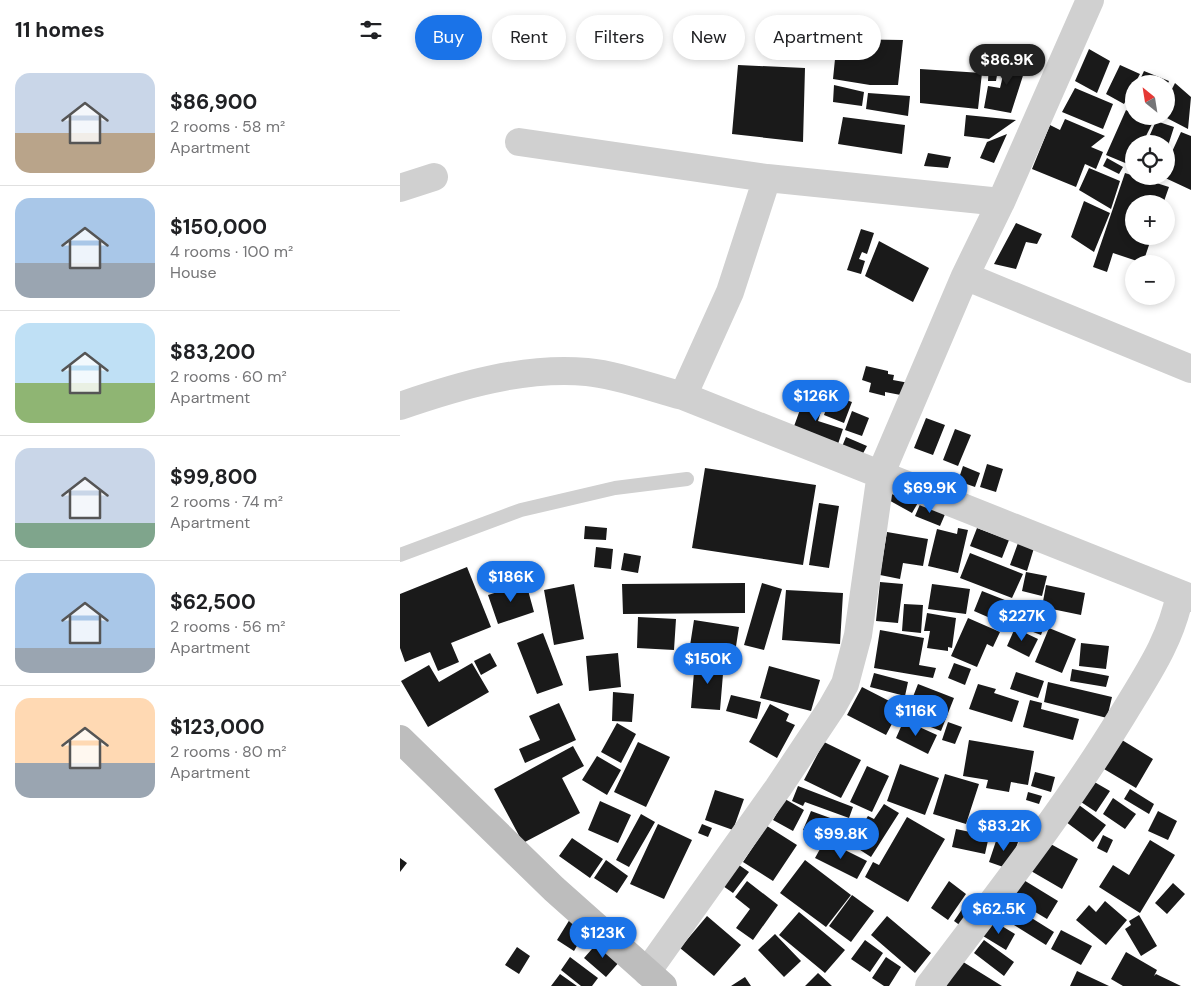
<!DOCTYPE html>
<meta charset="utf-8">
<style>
:root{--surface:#fff;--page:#f2f2f2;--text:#202124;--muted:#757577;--line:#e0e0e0;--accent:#1a73e8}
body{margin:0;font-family:"DM Sans",sans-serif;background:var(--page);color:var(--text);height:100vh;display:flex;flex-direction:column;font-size:19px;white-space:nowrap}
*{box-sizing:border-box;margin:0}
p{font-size:16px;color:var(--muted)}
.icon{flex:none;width:28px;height:28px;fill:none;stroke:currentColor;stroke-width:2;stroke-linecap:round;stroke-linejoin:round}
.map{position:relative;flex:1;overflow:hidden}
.side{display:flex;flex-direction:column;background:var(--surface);width:400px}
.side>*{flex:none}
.banner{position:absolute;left:15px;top:15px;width:475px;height:45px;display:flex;gap:10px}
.needle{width:32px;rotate:330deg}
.fabs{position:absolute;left:725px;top:75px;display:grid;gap:10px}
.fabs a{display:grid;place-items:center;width:50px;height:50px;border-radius:50%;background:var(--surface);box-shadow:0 2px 8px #0003;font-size:25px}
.price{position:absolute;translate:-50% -42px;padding:0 11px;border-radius:18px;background:var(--accent);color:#fff;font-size:16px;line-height:32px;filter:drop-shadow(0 1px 2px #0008)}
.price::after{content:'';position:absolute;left:50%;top:30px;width:15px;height:11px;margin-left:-8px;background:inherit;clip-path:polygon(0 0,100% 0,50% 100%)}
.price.selected{background:#222;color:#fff}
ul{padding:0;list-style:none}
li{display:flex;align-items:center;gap:15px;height:125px;padding:0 15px}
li+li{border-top:1px solid var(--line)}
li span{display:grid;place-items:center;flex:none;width:140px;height:100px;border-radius:15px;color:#555}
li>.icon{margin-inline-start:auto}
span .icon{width:60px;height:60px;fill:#fffc;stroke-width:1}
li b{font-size:21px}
h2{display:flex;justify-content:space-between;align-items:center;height:60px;padding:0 15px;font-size:21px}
.chip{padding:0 18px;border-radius:22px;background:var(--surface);box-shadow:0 2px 8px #0003;font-size:18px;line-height:45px}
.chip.selected{background:var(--accent);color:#fff}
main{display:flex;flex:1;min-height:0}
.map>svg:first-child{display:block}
.building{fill:#1a1a1a}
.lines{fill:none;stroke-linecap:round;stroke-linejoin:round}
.service{stroke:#d0d0d0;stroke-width:14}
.minor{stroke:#d0d0d0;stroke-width:28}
.secondary{stroke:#bdbdbd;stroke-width:28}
</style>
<main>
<section class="side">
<h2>11 homes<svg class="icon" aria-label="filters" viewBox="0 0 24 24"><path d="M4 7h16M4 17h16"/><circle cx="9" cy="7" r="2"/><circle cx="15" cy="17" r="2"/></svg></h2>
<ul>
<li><span style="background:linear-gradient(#c9d6e8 60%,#b9a48a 0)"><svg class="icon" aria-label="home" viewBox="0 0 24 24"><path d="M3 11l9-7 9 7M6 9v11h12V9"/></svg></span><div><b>$86,900</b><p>2 rooms · 58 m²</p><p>Apartment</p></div></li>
<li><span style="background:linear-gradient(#a9c7e8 65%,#9aa5b1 0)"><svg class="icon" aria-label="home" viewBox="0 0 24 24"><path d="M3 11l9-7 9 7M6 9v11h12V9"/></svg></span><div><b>$150,000</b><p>4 rooms · 100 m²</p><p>House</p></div></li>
<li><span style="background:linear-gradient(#bfe0f5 60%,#8fb573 0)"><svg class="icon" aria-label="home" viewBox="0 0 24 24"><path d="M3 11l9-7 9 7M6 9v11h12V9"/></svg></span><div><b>$83,200</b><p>2 rooms · 60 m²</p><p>Apartment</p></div></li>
<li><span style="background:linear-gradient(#c9d6e8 75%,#7fa58c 0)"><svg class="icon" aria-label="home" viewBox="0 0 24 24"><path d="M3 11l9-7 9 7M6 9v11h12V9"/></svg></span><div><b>$99,800</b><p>2 rooms · 74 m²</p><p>Apartment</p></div></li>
<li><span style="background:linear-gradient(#a9c7e8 75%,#9aa5b1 0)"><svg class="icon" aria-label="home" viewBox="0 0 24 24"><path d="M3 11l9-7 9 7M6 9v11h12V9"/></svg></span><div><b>$62,500</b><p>2 rooms · 56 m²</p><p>Apartment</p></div></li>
<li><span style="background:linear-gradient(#ffd9b3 65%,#9aa5b1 0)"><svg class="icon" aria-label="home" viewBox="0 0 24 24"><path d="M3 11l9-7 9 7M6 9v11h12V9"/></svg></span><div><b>$123,000</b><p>2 rooms · 80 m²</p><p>Apartment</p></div></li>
</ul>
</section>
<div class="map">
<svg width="791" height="986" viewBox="0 0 791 986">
<rect width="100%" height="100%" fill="#fff"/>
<path class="building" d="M437 39 503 40 498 85H470L433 79Z
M689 49 710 61 697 93 675 81Z
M608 55 628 60 611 113 584 108 588 86 600 88Z
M589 62 599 64 596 81H588Z
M338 65 405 68 403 142 332 134Z
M720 65 740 74 724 104 706 94Z
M520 69 582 73 578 109 520 103Z
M744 71 769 81 766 88V84H738Z
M775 83 791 97 788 129 763 116H766V101Z
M434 85 464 92 462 106 433 102Z
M675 88 713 104 703 129 662 112Z
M468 93 510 96 508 116 466 109Z
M734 95V109L729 106Z
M726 110 752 124 742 144H734V159L730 165 706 155Z
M566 115 616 120 589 139 564 136Z
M443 117 505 125 502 154 438 144Z
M665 119 705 136 691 147 703 152 696 169 685 164 676 187 632 169 650 125 660 130Z
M756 121 774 127 767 149 766 144H746Z
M781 132 791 136V190L761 176H766V165Z
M607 134 594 163 580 158 587 142Z
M528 153 551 157 548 168 524 166Z
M707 158 723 167 719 174 703 166Z
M689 168 720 181 711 209 679 190Z
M725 173 769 187 763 204H734V236H752L743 263 713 253 707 272 693 267Z
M684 201 710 213 694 252 671 237Z
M616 223 642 234 637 244 626 242 616 269 594 264Z
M461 229 474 233 467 254 462 252 459 259 465 261 461 274 447 270Z
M479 241 529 268 513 302 465 276Z
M466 366 488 371V374L494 375 493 380 509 383 506 396 485 392V396L469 392 471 383 462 380Z
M431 395 452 402 444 423 424 415Z
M405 396 424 402 418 421 443 429 438 444 393 429Z
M452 411 469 418 462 436 445 430Z
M526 418 545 425 533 455 514 448Z
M555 429 571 435 558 466 543 460Z
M446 437 467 446 460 459 441 449Z
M587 464 603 469 596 492 580 487Z
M563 466 580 473 575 487 558 481Z
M305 468 416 485 403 565 292 548Z
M492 486 519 501 512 513 485 498Z
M521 502 546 512 540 526 515 516Z
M419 503 439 506 429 568 409 565Z
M185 526 207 528 206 540 184 539Z
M558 528 568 530 558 573 528 566 537 529 557 534Z
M577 528 609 540 602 558 570 546Z
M487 532 528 539 523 566 503 563 500 579 480 575Z
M618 543 634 548 627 571 610 565Z
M196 547 213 549 211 569 194 567Z
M224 553 241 556 238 573 221 570Z
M570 553 623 574 612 598 560 578Z
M67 567 91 627 51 643 59 662 38 671 30 652 5 662 0 648V594Z
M626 572 647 576 642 596 622 591Z
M480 582 503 584 498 623 476 621Z
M126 583 134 612 98 624 88 595Z
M345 583V613L223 614 222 584Z
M362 583 382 589 364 650 344 645Z
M174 584 184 639 154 645 144 590Z
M532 584 570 589 566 614 528 609Z
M646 585 685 593 681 615 642 607Z
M386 590 443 593 440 644 382 640Z
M582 591 615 604 606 625 574 611Z
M504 604 523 605 521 633 502 631Z
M628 605 649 614 641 635 620 627Z
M527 613 556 618 552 648 548 647V651L527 648 530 631H524Z
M238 617 276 619 274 650 237 648Z
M568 618 600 632 593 647 587 644 577 667 551 656Z
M294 620 339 627 334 659 289 652Z
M615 628 638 639 629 657 607 646Z
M649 628 676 639 662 673 635 662Z
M480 630 524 638 519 665 536 668 533 678 474 668Z
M143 633 163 685 137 694 117 643Z
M681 643 709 646 706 669 679 666Z
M90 653 97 666 81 675 74 661Z
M218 653 221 687 189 691 186 656Z
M295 660 324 662 320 710 291 708Z
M72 663 89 692 28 727 1 681 29 665 39 682Z
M554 663 571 669 565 685 548 678Z
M369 666 420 680 411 711 360 698Z
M672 669 709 676 706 687 670 681Z
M616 672 644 681 638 698 610 689Z
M474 673 508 682 505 696 470 687Z
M648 682 712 697 707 718 644 702Z
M518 684 554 698 541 731 505 717Z
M578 684 596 689 594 693 619 701 612 722 569 709Z
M462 687 501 707 486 735 447 715Z
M213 692 234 694 232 722 212 721Z
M331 695 361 702 357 719 326 711Z
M630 700 642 703 641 709 679 719 673 740 623 727Z
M159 703 176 740 125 763 119 749 140 740 129 716Z
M370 704 389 714 386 721 395 725 377 758 349 742Z
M504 720 537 735 528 754 496 738Z
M548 722 562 727 555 744 542 740Z
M217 723 236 734 221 763 201 752Z
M569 740 634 751 628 785 611 782 609 792 586 788 588 780 563 776Z
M722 740 753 759 736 788 704 769Z
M238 742 270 757 246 807 214 792Z
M424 742 461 760 441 798 404 780Z
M173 746 184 766 162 778 180 813 123 843 94 789Z
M197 756 221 770 207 795 182 780Z
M500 764 539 778 525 815 487 801Z
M467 766 489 776 472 812 450 802Z
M635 772 655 777 651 792 631 786Z
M545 774 579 784 566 824 533 814Z
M691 780 710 791 696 812 678 800Z
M398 786 453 807 449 818 405 802 403 806 392 801Z
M730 789 754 804 749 814 724 799Z
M315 790 344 799 333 830 305 820Z
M628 792 642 796 639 804 626 800Z
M713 798 736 814 725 829 703 814Z
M385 799 404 810 393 831 373 820Z
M200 801 231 815 218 843 188 830Z
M484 804 499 813 471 857 457 848 465 835 458 831 468 816 474 819Z
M679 805 706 825 693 842 666 822Z
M411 811 455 827 447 847 403 830Z
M758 811 777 821 768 840 748 831Z
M241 814 255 822 229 867 216 860Z
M595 816 626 825 622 837 592 828Z
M507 817 545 839 508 902 465 877 473 862 479 865Z
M258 824 292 840 264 899 230 884Z
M302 824 312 828 308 837 298 833Z
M367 826 397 845 373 881 343 862Z
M556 829 589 836 585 854 552 847Z
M598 835 618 842 609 869 589 862Z
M703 835 713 840 707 853 697 848Z
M172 838 203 859 190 878 159 856Z
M425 840 467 861 457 879 415 858Z
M750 840 775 855 740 913 699 887 713 865 729 875Z
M647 842 678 859 662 889 631 871Z
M0 858 7 863 0 872Z
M206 860 228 876 217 893 194 878Z
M405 860 451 895 426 927 380 893Z
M339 865 349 872 333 893 323 886Z
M622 879 658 901 647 919 610 897Z
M347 881 378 905 353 940 336 928 350 909 335 897Z
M549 881 566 894 548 920 531 908Z
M773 883 785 894 767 914 755 903Z
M452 895 474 911 451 942 429 926Z
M569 899 581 907 565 929 554 921Z
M705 901 727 920 706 945 676 920 689 905 696 912Z
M609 904 654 932 646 945 601 917Z
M399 912 445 950 425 973 379 935Z
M739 915 757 946 741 956 725 929 731 925 729 921Z
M307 916 341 945 314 976 280 948Z
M487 916 531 953 515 973 471 935Z
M170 919 187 929 174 951 157 940Z
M592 920 615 934 606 950 583 936Z
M661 930 692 946 681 965 651 949Z
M375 934 401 961 384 977 358 950Z
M465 940 483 953 470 972 451 959Z
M584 940 614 962 604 976 574 953Z
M199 941 221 960 206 977 184 958Z
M117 947 130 956 119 974 105 965Z
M726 952 757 970 754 976 756 974 781 986H723L711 979Z
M170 957 198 978 192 986H181L161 970Z
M486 957 501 967 489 986H484L472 978Z
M560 960 602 986H546Z
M677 971 709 986H670Z
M418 973 432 986H405Z
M160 974 177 986H151Z
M345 977 351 986H331Z"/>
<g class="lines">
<path class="service" d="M0 555 121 510 215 488 287 479"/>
<path class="minor" d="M119 142 367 178 601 202
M0 188 34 177
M565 276 791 369
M283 396 330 292 367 178
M0 406C58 386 125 366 187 372 219 375 252 388 283 396L791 598
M247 972 378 788 432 707 445 684 458 635 481 473 565 276 601 202 690 0
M529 986C595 898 664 811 722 716 746 676 771 641 780 594"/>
<path class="secondary" d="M0 739 154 889 263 986"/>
</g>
</svg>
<div class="fabs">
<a><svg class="needle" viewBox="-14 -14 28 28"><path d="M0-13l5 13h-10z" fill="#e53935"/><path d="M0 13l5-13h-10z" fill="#757577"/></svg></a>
<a><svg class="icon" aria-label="locate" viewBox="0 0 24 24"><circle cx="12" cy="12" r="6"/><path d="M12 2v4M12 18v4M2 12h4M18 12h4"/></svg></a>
<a>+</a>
<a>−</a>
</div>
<b class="price selected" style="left:607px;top:86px">$86.9K</b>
<b class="price" style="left:416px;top:422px">$126K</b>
<b class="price" style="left:530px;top:514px">$69.9K</b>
<b class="price" style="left:111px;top:603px">$186K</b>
<b class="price" style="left:622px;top:642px">$227K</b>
<b class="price" style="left:308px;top:685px">$150K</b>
<b class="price" style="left:516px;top:737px">$116K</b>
<b class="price" style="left:604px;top:852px">$83.2K</b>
<b class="price" style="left:441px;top:860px">$99.8K</b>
<b class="price" style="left:599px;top:935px">$62.5K</b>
<b class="price" style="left:203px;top:959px">$123K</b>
<div class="banner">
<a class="chip selected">Buy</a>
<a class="chip">Rent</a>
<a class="chip">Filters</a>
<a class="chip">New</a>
<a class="chip">Apartment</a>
</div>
</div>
</main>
